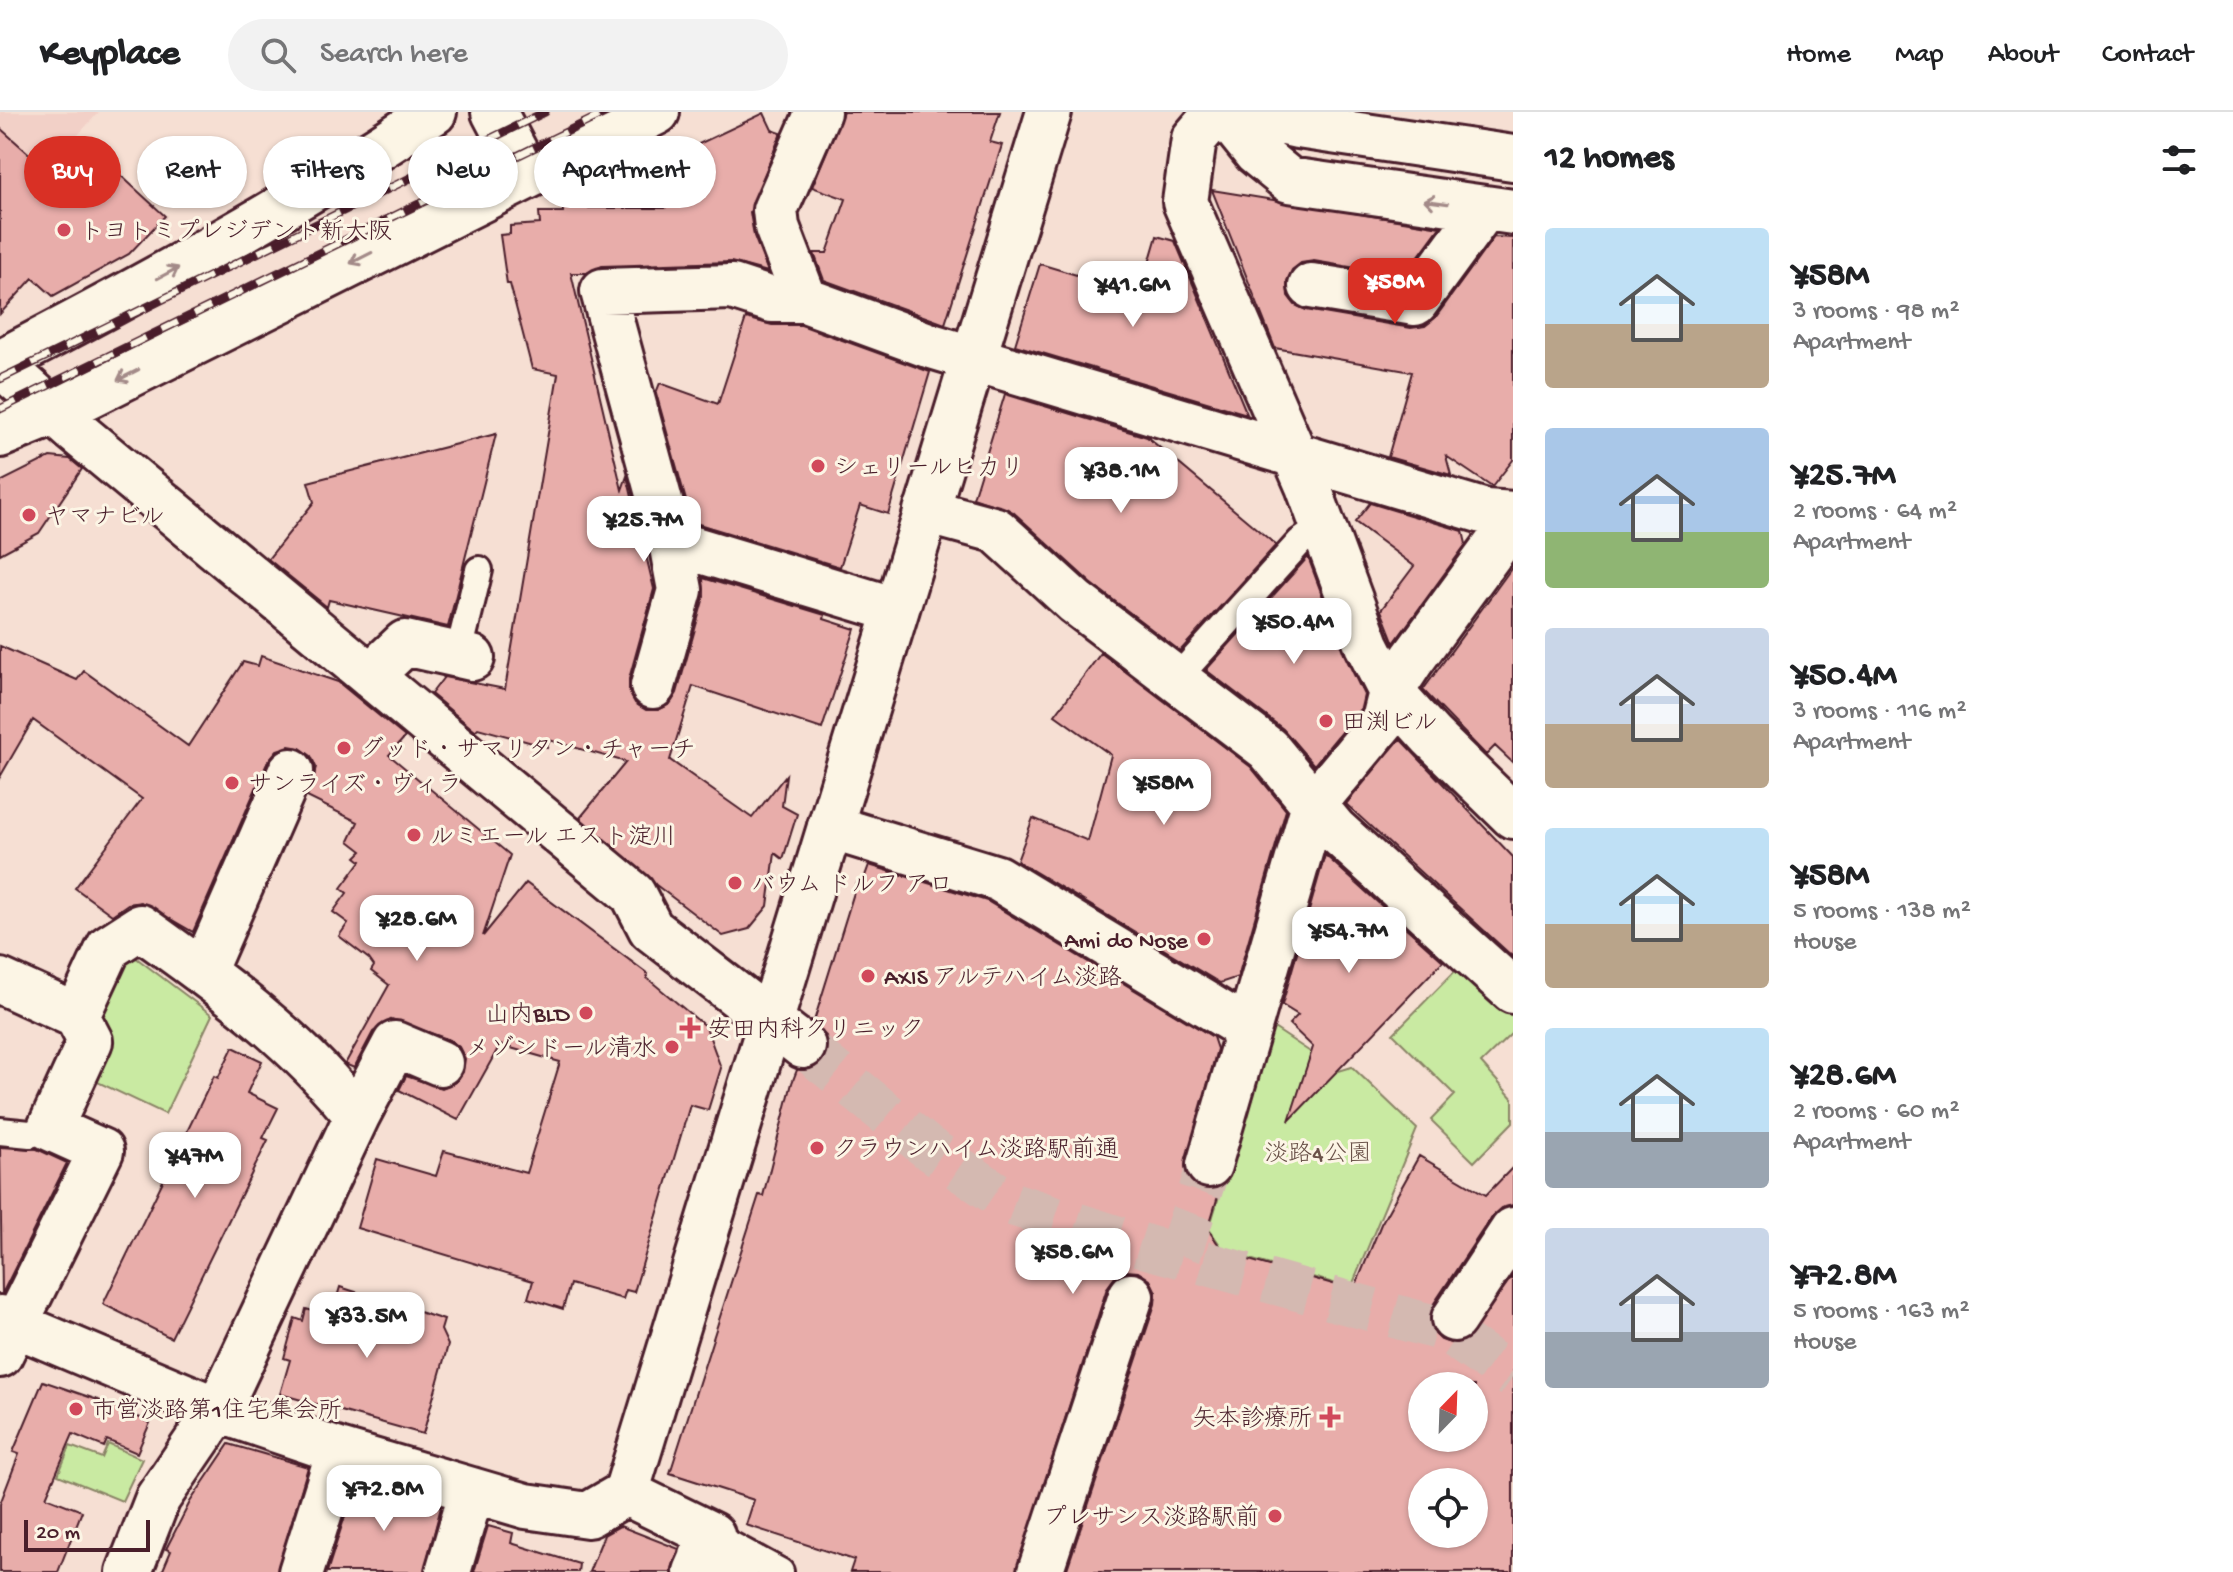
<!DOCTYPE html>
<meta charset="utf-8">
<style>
:root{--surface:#fff;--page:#f2f2f2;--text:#202124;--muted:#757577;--line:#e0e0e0;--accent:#d93025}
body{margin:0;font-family:"Gochi Hand","Klee One",sans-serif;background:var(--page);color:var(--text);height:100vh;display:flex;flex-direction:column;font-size:30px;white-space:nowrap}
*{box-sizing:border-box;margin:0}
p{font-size:26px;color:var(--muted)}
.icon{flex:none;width:44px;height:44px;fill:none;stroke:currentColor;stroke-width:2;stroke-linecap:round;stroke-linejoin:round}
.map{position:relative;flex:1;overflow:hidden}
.panel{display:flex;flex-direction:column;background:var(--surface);width:720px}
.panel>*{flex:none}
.guide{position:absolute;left:24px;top:24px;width:760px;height:72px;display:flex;gap:16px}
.needle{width:52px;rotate:23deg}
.buttons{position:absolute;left:1408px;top:1260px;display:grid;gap:16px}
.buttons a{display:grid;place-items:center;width:80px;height:80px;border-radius:50%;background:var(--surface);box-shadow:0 2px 6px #0004;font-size:40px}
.scale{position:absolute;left:24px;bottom:20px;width:126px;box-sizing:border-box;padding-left:8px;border:4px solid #4a1f2b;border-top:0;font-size:22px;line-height:28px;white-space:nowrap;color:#4a1f2b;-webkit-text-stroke:6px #fcf5e5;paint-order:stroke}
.price{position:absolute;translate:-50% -68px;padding:0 18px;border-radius:16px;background:#fff;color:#222;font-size:26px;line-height:52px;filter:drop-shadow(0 2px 4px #0008)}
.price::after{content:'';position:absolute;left:50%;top:48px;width:24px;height:18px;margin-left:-12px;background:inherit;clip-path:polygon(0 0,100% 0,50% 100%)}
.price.on{background:var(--accent);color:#fff}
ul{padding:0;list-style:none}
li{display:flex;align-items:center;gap:24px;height:200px;padding:0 32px}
li span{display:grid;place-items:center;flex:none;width:224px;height:160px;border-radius:8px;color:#555}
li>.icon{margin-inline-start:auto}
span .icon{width:96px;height:96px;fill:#fffc;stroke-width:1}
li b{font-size:34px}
h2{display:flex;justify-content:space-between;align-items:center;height:96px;padding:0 32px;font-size:34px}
.pill{padding:0 28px;border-radius:36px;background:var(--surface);box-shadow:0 2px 6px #0004;font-size:28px;line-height:72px}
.pill.on{background:var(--accent);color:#fff}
header{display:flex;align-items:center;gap:48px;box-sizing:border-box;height:112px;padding:0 40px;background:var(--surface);border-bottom:2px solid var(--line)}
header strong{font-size:38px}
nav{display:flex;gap:44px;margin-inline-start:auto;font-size:28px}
.search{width:560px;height:72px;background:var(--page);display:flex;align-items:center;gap:20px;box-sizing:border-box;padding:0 28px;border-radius:44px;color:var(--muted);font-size:30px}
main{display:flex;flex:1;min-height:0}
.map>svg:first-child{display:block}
.built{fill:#f2d0c7}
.green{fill:#c9eaa2;stroke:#8a8466;stroke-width:2}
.building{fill:#e8adaa;stroke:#4a1f2b;stroke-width:2;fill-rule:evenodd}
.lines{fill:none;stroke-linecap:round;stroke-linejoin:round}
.street-tunnel{stroke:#d4b9b1;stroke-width:44;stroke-dasharray:44 22;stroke-linecap:butt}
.lane-casing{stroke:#4a1f2b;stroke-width:32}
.street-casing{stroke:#4a1f2b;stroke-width:50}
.secondary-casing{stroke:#4a1f2b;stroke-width:50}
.lane{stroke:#fcf5e5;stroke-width:26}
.street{stroke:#fcf5e5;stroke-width:44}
.secondary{stroke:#fcf5e5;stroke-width:44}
.rail-casing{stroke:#4a1f2b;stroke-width:9}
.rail{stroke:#fcf5e5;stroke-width:6;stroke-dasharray:18;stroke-linecap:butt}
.oneway{stroke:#a38a88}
.poi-dot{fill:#d1495b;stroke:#fcf5e5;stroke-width:3}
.labels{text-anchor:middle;stroke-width:6;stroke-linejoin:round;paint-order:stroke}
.poi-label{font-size:24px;fill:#4a1f2b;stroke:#fcf5e5;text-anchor:start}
.park-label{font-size:24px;fill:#6a5249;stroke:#fcf5e5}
</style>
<header>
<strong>Keyplace</strong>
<div class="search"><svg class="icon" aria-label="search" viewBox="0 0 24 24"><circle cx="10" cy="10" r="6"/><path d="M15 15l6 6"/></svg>Search here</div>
<nav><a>Home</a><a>Map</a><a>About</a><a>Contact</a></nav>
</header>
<main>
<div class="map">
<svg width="1513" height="1460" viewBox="0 0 1513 1460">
<rect width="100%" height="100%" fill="#f6dfd3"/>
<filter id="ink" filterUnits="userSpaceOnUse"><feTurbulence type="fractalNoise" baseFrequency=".0125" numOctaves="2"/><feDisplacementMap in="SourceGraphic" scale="16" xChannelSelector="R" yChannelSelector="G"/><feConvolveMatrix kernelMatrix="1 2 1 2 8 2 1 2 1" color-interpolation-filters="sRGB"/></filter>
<g filter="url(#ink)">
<path class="built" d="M0 0H99L0 108Z"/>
<path class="green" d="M131 842 212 903 165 1002 89 966 97 900 116 846Z
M1468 846 1513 890V920L1481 951 1513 987V1010L1474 1050 1431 1008 1455 983 1393 922Z
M1271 914 1339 959 1352 955 1417 1017 1351 1176 1225 1140 1209 1117Z
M108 1332 142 1347 122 1389 58 1363 70 1334 102 1346Z"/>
<path class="building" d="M843 0H1000L990 30 1002 33 945 212 824 168 814 141H827L846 87 812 75Z
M764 1 772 18 781 21 750 100 754 124 768 160 731 150 602 154 587 161H571L622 378 627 364 654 477 629 567V579L635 591 646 598H658L670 592 677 581 704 485 703 466 825 503 824 507 855 517 822 617 693 574 670 648 752 706 786 663 782 694 797 702 783 747 775 741 768 794 749 817 723 824 656 773 580 706 626 650 549 628 547 635 478 616 475 619 431 582 444 565 505 577 558 262 532 257 510 172H507L500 123 510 122V114L540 112 539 100H563V96H665L646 57Z
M0 16 61 70 92 37 165 104 129 142 53 184 33 166 0 202Z
M1212 78 1440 115 1404 164 1314 149 1301 151 1292 158 1287 169 1288 184 1295 193 1306 198 1411 216 1425 214 1435 206 1494 125 1513 126V348L1492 375 1446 344 1451 363 1388 345 1412 260 1275 236Z
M1157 124 1175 129 1247 302 1015 233 1040 152 1140 182Z
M746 206 772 213H801L930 260 888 402 860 393 840 455 692 410 656 281 660 271 718 292Z
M1005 282 1147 325 1276 433 1180 539 1091 471 1013 400 973 386Z
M496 322 448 515 329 488 327 495 268 447 314 390 308 370Z
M50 345 70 347 82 357 39 421 0 442V370Z
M1370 391 1463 419 1466 432 1394 531 1381 498 1414 454 1355 410Z
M1308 445 1344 542 1364 583 1361 596 1314 653 1283 617 1206 558Z
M1513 454V651L1495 634 1486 643 1423 578Z
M0 534 77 568 84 559 188 634 243 550 258 554 261 544 338 570 405 625 389 643 510 743 483 824 526 771 648 862 647 866 706 915 721 956 708 998 690 993 634 1180 626 1178 623 1187 570 1172 563 1197 528 1186 533 1169 357 1116 377 1047 436 1064 444 1039 526 1061 560 950 500 933 458 1008 399 978 406 964 442 976 456 970 463 960 465 947 459 935 450 928 392 907 373 920 354 956 345 952 389 873 371 859 374 854 369 847 339 824 348 811 333 800 347 781 341 776 361 749 356 745 362 739 349 729 358 710 307 685 316 655 311 644 300 636 289 634 277 638 268 649 193 820 141 790 128 792 112 803 75 776 142 687 33 608 0 665Z
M1101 541 1251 655 1286 698 1238 865 1220 871 1017 749 1033 706 1088 729 1111 643 1055 603Z
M1400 627 1513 745V845L1346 692Z
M1325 743 1443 849 1289 1009 1313 935 1289 912 1298 903 1282 893Z
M869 753 987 789 1213 925 1217 937 1185 1058 1190 1070 1201 1077 1221 1074 1208 1117 1224 1141 1354 1178 1381 1112 1419 1044 1486 1083 1513 1055V1093L1501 1096 1492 1104 1433 1193 1429 1206 1432 1219 1441 1228 1453 1232 1466 1229 1513 1163V1460H1066L1155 1192 1156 1180 1150 1168 1138 1160 1127 1159 1115 1165 1107 1176 1016 1460H850L854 1448 746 1413 754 1388 670 1361 759 1083 763 1084 792 971 797 958 813 957 823 949 828 938 826 924 810 908 814 909 857 771 862 772ZM1422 1274H1474V1326H1422ZM1422 1370H1474V1422H1422Z
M233 935 262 949 247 981 278 996 263 1026 268 1028 171 1226 103 1192 214 964 218 966Z
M0 1035 37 1037 67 1051 2 1182Z
M340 1175 444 1208 441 1218 448 1233 423 1322 280 1282 290 1248 284 1246 295 1206 303 1209 306 1197 313 1199 316 1190 334 1195Z
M43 1269 121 1296 150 1311 137 1341 107 1328 104 1335 73 1322 46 1385 82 1399 58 1460H0V1392L19 1342 13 1340Z
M229 1332 308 1355 277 1460H162L171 1439 166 1437 190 1390Z
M356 1370 441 1395 424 1460H327Z
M488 1414 513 1421 511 1431 579 1452 578 1460H474Z
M620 1414 679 1437 671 1460H589L604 1423Z"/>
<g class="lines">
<path class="street-tunnel" d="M803 934 927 1035 1012 1092 1147 1135 1445 1218 1513 1265
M1179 1143 1209 1053"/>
<defs>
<path id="lane" d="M458 544 479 458
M1177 566 1300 430 1323 414
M0 1019 30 1022 50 1016
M712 1423 780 1460"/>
<path id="street" d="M494 0 527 63
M1217 0 1194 27 1185 90 1308 374 1367 533 1391 580 1431 624 1513 704
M1223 0 1256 41 1289 68 1513 100
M1236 0 1298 14 1513 46
M1311 174 1415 191 1484 97
M805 188 777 115 775 98 818 0
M0 250C148 173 295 93 434 0
M0 252 74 318 633 782 651 817 803 934
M0 323 54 301 657 0
M926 399 996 418 1075 490 1268 637 1334 717 1513 879
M896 498 671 430 603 179 732 175 772 188H805L928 233 1486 400 1513 402
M370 564 405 531 472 546
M653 574 680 478 671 430
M830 715 997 766 1247 917
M203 860 291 659
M0 869 77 904 109 835 140 815C219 871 297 927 357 1004L218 1298 158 1386 129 1460
M357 1004 395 932 440 951
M1209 1053 1314 692 1384 608 1391 580 1412 548 1513 410
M0 1206 218 1298 339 1339 526 1394 588 1403 626 1381 712 1423 696 1460
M1454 1207 1513 1118
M0 1243 101 1039 50 1016 90 929 77 904
M702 1444 736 1460
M301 1460 339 1339
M448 1460 472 1378
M1040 1460 1131 1184"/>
<path id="secondary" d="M626 1381 1049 0"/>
</defs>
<use href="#lane" class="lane-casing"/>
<use href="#street" class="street-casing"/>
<use href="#secondary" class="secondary-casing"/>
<use href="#lane" class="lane"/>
<use href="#street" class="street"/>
<use href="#secondary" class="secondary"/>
<defs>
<path id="rail" d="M0 267 545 0
M0 297 607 0"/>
</defs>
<use href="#rail" class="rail-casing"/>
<use href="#rail" class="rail"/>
</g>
<defs><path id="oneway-shaft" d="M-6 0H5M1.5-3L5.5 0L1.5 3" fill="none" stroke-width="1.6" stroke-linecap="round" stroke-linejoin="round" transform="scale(2)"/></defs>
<g class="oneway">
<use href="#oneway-shaft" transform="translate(1436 90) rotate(-172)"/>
<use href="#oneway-shaft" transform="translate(361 146) rotate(153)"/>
<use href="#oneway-shaft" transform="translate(168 161) rotate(-28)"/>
<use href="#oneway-shaft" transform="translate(128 263) rotate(153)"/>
</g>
</g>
<g class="poi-dot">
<circle cx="64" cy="118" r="8"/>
<circle cx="818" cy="354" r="8"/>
<circle cx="29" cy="403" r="8"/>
<circle cx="1326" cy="609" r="8"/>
<circle cx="344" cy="636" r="8"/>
<circle cx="232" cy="671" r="8"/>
<circle cx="414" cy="723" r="8"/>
<circle cx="735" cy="771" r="8"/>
<circle cx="1204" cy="827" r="8"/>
<circle cx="868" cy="864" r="8"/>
<circle cx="586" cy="901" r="8"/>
<path d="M686 904h8v8h8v8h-8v8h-8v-8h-8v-8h8z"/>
<circle cx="672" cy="935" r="8"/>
<circle cx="817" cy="1036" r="8"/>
<circle cx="76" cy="1297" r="8"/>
<path d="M1326 1293h8v8h8v8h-8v8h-8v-8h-8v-8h8z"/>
<circle cx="1275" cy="1404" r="8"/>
</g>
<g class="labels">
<g class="poi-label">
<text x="80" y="126">トヨトミプレジデント新大阪</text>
<text x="834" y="362">シェリールヒカリ</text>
<text x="45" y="411">ヤマナビル</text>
<text x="1342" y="617">田渕ビル</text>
<text x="360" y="644">グッド・サマリタン・チャーチ</text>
<text x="248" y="679">サンライズ・ヴィラ</text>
<text x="430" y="731">ルミエール エスト淀川</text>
<text x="751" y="779">バウム ドルフ アロ</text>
<text x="1188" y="835" text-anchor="end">Ami do Nose</text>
<text x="884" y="872">AXIS アルテハイム淡路</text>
<text x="570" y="909" text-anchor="end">山内BLD</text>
<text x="708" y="924">安田内科クリニック</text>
<text x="656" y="943" text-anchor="end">メゾンドール清水</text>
<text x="833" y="1044">クラウンハイム淡路駅前通</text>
<text x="92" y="1305">市営淡路第1住宅集会所</text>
<text x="1312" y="1313" text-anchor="end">矢本診療所</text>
<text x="1259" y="1412" text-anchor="end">プレサンス淡路駅前</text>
</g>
<g class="park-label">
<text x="1318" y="1048">淡路4公園</text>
</g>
</g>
</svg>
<div class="buttons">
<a><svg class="needle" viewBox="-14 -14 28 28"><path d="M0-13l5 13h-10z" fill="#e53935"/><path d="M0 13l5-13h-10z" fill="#757577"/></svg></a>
<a><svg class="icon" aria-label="locate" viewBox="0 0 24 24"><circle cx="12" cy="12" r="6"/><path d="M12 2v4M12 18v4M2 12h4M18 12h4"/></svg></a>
</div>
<div class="scale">20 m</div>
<b class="price on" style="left:1395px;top:214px">¥58M</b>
<b class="price" style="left:1133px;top:217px">¥41.6M</b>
<b class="price" style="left:1121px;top:403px">¥38.1M</b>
<b class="price" style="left:644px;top:452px">¥25.7M</b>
<b class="price" style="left:1294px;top:554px">¥50.4M</b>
<b class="price" style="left:1164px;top:715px">¥58M</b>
<b class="price" style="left:417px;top:851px">¥28.6M</b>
<b class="price" style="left:1349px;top:863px">¥54.7M</b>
<b class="price" style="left:195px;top:1088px">¥47M</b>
<b class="price" style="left:1073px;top:1184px">¥58.6M</b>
<b class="price" style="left:367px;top:1248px">¥33.5M</b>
<b class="price" style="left:384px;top:1421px">¥72.8M</b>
<div class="guide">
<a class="pill on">Buy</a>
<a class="pill">Rent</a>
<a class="pill">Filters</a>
<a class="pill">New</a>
<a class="pill">Apartment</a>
</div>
</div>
<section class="panel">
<h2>12 homes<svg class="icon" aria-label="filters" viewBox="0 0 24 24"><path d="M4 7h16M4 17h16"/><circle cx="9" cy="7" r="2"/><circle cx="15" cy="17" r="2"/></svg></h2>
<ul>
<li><span style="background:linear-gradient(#bfe0f5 60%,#b9a48a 0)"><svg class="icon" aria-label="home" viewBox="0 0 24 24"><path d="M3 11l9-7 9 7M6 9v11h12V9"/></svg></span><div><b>¥58M</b><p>3 rooms · 98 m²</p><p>Apartment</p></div></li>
<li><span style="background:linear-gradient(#a9c7e8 65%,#8fb573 0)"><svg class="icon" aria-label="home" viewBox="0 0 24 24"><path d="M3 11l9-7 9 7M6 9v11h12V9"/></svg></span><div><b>¥25.7M</b><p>2 rooms · 64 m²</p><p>Apartment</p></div></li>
<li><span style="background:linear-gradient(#c9d6e8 60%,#b9a48a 0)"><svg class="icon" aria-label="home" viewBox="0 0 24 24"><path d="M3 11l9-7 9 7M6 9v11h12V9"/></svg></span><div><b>¥50.4M</b><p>3 rooms · 116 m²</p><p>Apartment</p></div></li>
<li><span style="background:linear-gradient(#bfe0f5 60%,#b9a48a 0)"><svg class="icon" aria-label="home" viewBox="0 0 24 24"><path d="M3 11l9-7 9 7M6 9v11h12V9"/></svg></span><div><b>¥58M</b><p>5 rooms · 138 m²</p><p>House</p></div></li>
<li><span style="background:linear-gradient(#bfe0f5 65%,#9aa5b1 0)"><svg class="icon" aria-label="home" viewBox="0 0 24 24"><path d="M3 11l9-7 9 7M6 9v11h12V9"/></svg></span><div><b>¥28.6M</b><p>2 rooms · 60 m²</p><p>Apartment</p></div></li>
<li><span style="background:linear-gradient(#c9d6e8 65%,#9aa5b1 0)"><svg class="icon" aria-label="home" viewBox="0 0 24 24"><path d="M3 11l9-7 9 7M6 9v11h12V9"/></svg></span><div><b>¥72.8M</b><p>5 rooms · 163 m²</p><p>House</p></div></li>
</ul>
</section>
</main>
